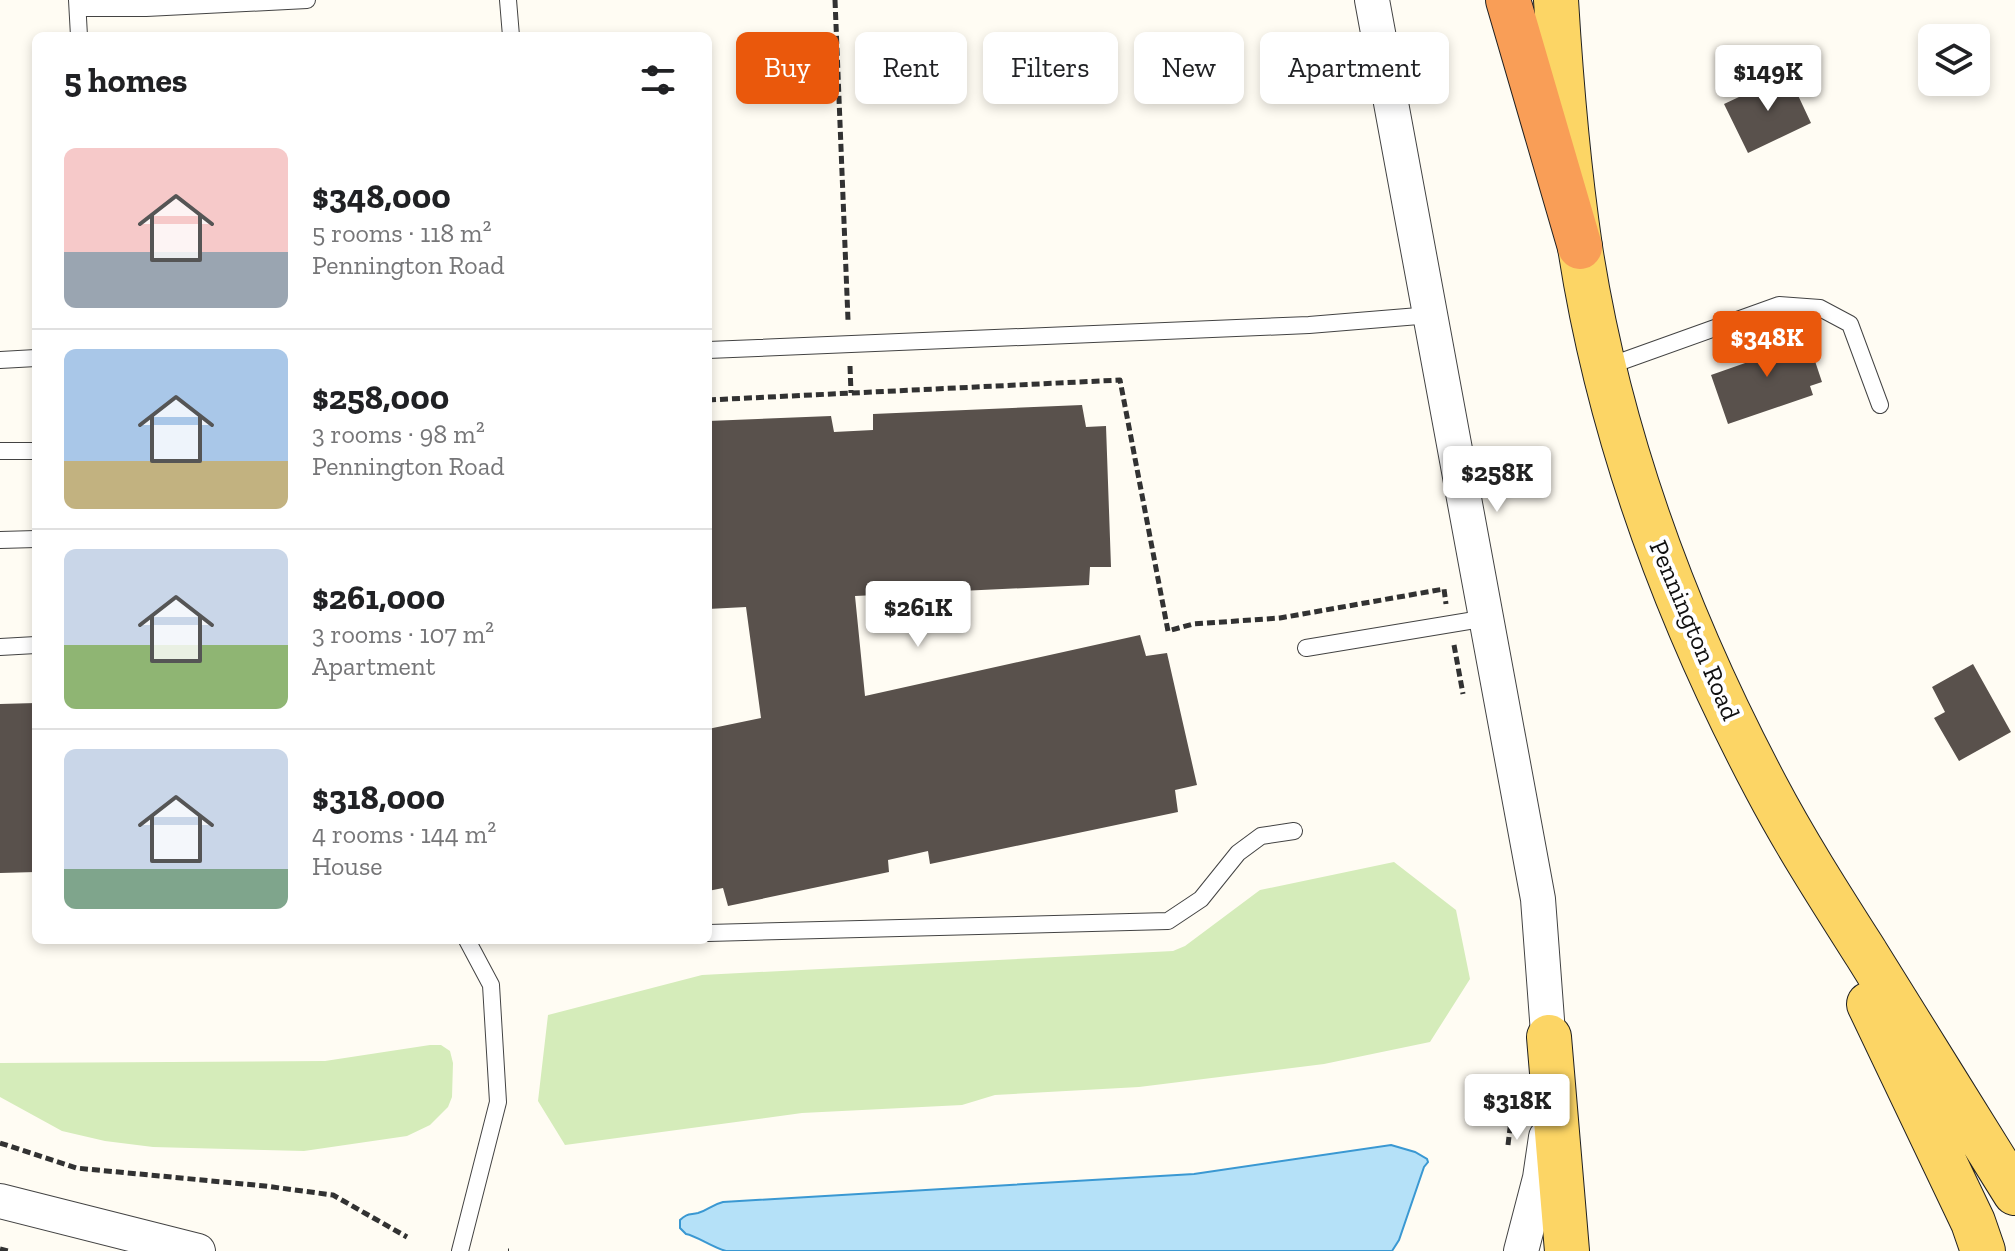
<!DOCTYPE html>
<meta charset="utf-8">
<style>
:root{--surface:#fff;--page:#f2f2f2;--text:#202124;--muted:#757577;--line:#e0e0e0;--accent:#ea580c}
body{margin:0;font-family:"Zilla Slab",serif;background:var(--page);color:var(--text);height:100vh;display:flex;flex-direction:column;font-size:30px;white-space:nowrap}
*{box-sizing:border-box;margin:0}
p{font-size:26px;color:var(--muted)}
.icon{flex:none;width:44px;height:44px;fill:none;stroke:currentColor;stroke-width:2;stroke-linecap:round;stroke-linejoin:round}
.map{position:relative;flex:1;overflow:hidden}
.sheet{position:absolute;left:32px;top:32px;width:680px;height:912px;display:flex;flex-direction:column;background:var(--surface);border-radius:12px;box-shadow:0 4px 12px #0003}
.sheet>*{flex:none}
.top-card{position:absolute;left:736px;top:32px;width:760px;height:72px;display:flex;gap:16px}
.controls{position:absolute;left:1918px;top:24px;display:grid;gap:16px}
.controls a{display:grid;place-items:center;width:72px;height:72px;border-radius:12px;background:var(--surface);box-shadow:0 4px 12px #0003;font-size:40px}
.price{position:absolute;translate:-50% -68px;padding:0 18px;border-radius:8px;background:#fff;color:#222;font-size:26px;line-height:52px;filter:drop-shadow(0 2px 4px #0008)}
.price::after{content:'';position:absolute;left:50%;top:48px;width:24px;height:18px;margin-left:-12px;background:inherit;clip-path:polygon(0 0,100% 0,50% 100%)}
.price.current{background:var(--accent);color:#fff}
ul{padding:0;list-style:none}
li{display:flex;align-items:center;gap:24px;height:200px;padding:0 32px}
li+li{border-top:2px solid var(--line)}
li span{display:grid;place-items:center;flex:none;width:224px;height:160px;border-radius:12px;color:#555}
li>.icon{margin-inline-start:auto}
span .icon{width:96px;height:96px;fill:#fffc;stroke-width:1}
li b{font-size:34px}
h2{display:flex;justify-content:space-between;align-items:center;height:96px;padding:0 32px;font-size:34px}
.tag{padding:0 28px;border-radius:12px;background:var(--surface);box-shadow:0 4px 12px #0003;font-size:28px;line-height:72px}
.tag.current{background:var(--accent);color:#fff}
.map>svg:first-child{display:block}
.green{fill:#d5ecba}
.water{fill:#b5e1f8;stroke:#3a98d2;stroke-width:2}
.building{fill:#59514c}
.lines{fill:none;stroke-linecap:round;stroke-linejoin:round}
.service-casing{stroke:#434343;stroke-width:18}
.minor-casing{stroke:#434343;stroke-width:36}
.primary-casing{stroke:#212121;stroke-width:46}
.motorway-casing{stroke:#212121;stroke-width:46}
.path{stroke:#323232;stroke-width:5;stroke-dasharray:8 4;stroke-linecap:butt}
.service{stroke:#fff;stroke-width:16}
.minor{stroke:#fff;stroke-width:34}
.primary{stroke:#fcd565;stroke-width:44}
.motorway{stroke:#f99e57;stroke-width:44}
.labels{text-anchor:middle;stroke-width:8;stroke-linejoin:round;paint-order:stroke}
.street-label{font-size:26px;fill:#101010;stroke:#fff}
</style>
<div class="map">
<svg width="2015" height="1251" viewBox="0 0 2015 1251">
<rect width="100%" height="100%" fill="#fffcf3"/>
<path class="green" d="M1394 862 1456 910 1470 979 1430 1042 1324 1064 1139 1087 995 1095 962 1105 802 1113 565 1145 538 1101 548 1015 702 975 1173 951 1185 946 1260 890Z
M430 1045H441L450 1051 453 1063 452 1097 448 1107 430 1125 407 1136 304 1151 153 1147 105 1141 62 1131 0 1097V1063L325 1061Z"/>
<path class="water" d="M1391 1145 1415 1152 1427 1159 1428 1162 1424 1167 1399 1240 1392 1251H726C711 1247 697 1236 686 1234L680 1228V1220C687 1213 690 1215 698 1213 708 1210 711 1205 723 1202L1194 1174Z"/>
<path class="building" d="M1788 74 1811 123 1748 153 1724 104Z
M1780 330 1787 349 1799 346 1800 349 1810 346 1822 382 1810 386 1813 395 1728 424 1711 375 1748 362 1745 354 1757 350 1753 339Z
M1082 405 1086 427 1106 426 1111 567H1090L1089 585 855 596 865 696 1140 635 1146 656 1167 653 1197 785 1175 790 1178 812 930 864 928 851 888 860 889 872 728 906 723 888 708 891V729L761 718 746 607 708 609V421L831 416 834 432 873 430V414Z
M1973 664 2011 732 1959 761 1934 718 1945 712 1932 687Z
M36 703V872L0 873V704Z"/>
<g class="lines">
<defs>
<path id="service" d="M77 0 79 36
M508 0 511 36
M78 8H146L307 0
M708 350 1309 325 1431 315
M0 360 36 358
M1606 367 1779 305 1820 308 1850 324 1880 405
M0 451H36
M0 540 36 539
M0 647 36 645
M1306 648 1487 618
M708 933 1168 921 1201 899 1238 853 1261 836 1294 831
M460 1251 498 1102 491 985 467 940"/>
<path id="minor" d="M1372 0 1538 899 1550 1060
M0 1201 198 1251
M1521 1251 1540 1178 1546 1137"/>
<path id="primary" d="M1556 0C1561 83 1568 165 1580 247 1609 435 1677 619 1766 787 1796 844 1832 900 1867 955 1916 1034 1966 1114 2015 1193
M1869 1004 1973 1222 1983 1251
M1549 1037 1567 1251"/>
<path id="motorway" d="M1508 0 1580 247"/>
</defs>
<use href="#service" class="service-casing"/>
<use href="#minor" class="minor-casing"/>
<use href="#primary" class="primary-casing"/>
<use href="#motorway" class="motorway-casing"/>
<path class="path" d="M835 0 848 320
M850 366 851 393
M708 400 1120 380 1168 631 1193 624 1280 618 1444 589 1446 604
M1454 645 1463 694
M0 1143 76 1168 265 1186 333 1195 407 1237
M1508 1145 1514 1095
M0 1249 8 1251
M508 1251H509"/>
<use href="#service" class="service"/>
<use href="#minor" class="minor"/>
<use href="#primary" class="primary"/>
<use href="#motorway" class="motorway"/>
</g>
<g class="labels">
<g class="street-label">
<text transform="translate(1695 630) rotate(67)" y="9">Pennington Road</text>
</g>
</g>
</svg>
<div class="controls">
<a><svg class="icon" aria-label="layers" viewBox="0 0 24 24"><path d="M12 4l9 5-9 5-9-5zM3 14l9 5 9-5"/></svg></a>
</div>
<b class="price" style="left:1768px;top:113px">$149K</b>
<b class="price current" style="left:1767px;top:379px">$348K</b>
<b class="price" style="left:1497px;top:514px">$258K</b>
<b class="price" style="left:918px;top:649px">$261K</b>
<b class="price" style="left:1517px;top:1142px">$318K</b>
<div class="top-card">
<a class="tag current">Buy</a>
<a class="tag">Rent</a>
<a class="tag">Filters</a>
<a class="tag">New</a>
<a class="tag">Apartment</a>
</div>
<section class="sheet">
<h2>5 homes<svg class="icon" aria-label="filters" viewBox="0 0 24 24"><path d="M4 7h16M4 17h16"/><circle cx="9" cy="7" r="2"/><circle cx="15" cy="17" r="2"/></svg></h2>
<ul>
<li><span style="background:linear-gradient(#f6c9c9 65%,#9aa5b1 0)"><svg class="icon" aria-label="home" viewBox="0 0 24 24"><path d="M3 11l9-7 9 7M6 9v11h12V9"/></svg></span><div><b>$348,000</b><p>5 rooms · 118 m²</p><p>Pennington Road</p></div></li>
<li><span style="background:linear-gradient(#a9c7e8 70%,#c2b280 0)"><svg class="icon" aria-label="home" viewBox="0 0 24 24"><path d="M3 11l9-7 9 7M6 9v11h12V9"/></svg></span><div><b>$258,000</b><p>3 rooms · 98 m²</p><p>Pennington Road</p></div></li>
<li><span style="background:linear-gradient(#c9d6e8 60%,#8fb573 0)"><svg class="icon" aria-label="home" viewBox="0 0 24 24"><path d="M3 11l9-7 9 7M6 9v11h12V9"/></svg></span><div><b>$261,000</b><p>3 rooms · 107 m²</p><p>Apartment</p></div></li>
<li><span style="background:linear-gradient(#c9d6e8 75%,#7fa58c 0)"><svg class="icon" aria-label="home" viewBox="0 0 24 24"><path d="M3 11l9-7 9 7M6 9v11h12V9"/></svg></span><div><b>$318,000</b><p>4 rooms · 144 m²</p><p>House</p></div></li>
</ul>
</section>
</div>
